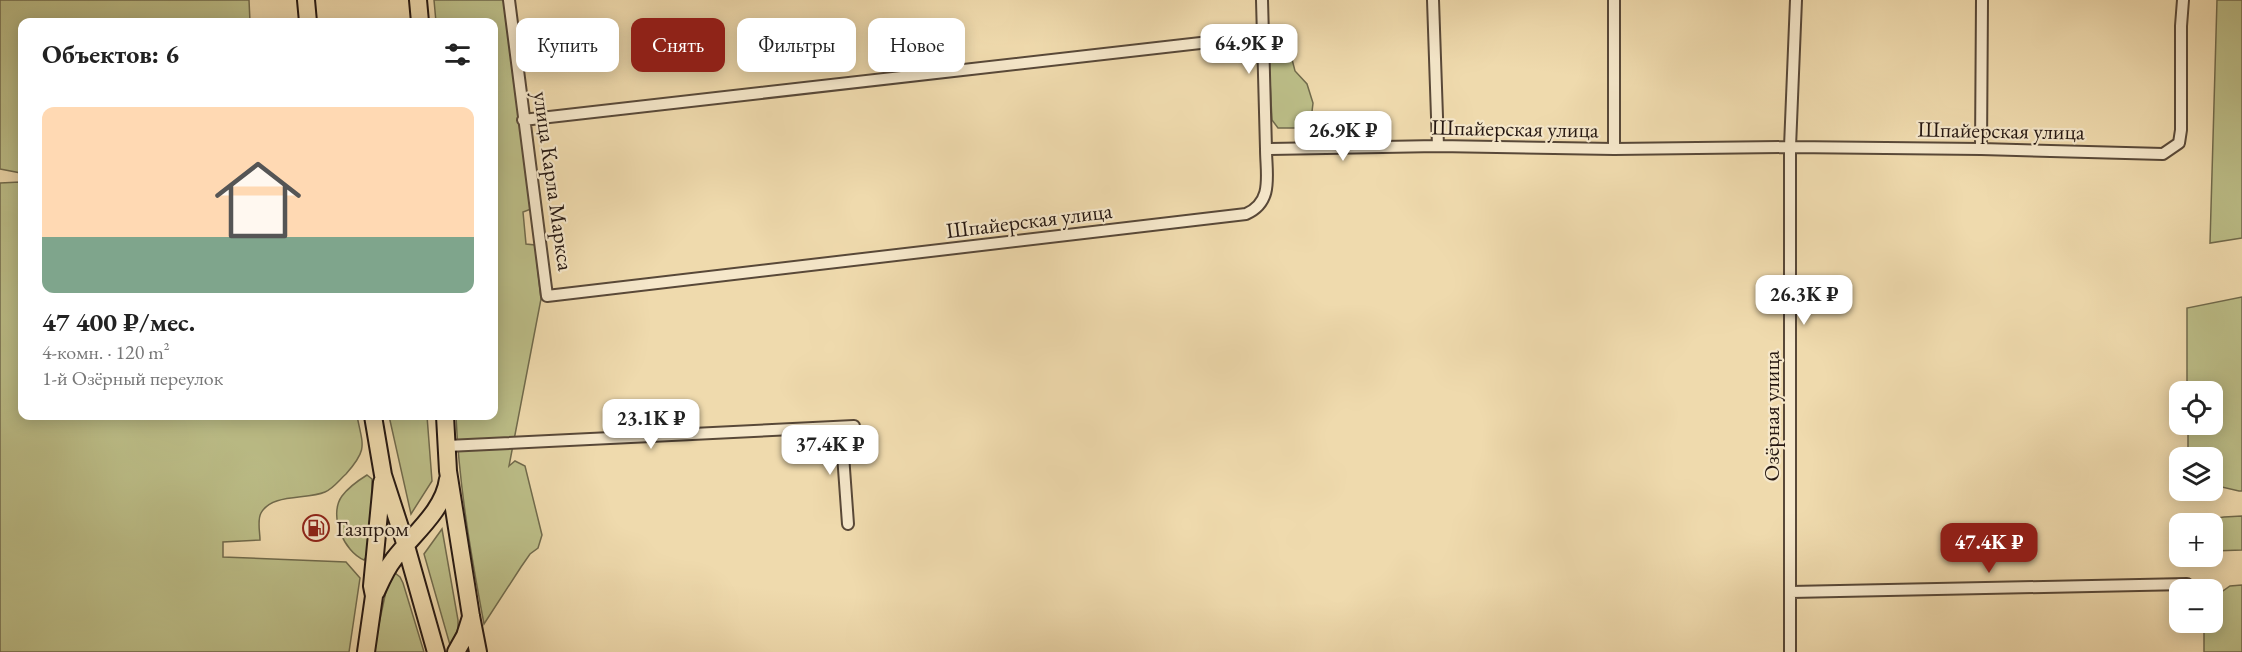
<!DOCTYPE html>
<html lang="ru">
<meta charset="utf-8">
<style>
:root{--surface:#fff;--page:#f6f6f6;--text:#222;--muted:#767676;--line:#e0e0e0;--accent:#8f2418}
body{margin:0;font-family:"EB Garamond",serif;background:var(--page);color:var(--text);height:100vh;display:flex;flex-direction:column;font-size:22px;white-space:nowrap}
*{box-sizing:border-box;margin:0}
p{font-size:20px;color:var(--muted)}
.icon{flex:none;width:33px;height:33px;fill:none;stroke:currentColor;stroke-width:2;stroke-linecap:round;stroke-linejoin:round}
.map{position:relative;flex:1;overflow:hidden}
.sheet{position:absolute;left:18px;top:18px;width:480px;height:402px;display:flex;flex-direction:column;background:var(--surface);border-radius:12px;box-shadow:0 3px 15px #0003}
.sheet>*{flex:none}
.banner{position:absolute;left:516px;top:18px;width:570px;height:54px;display:flex;gap:12px}
.controls{position:absolute;left:2169px;top:381px;display:grid;gap:12px}
.controls a{display:grid;place-items:center;width:54px;height:54px;border-radius:12px;background:var(--surface);box-shadow:0 3px 15px #0003;font-size:30px}
.price{position:absolute;translate:-50% -51px;padding:0 14px;border-radius:12px;background:#fff;color:#222;font-size:20px;line-height:39px;filter:drop-shadow(0 2px 3px #0008)}
.price::after{content:'';position:absolute;left:50%;top:36px;width:18px;height:14px;margin-left:-9px;background:inherit;clip-path:polygon(0 0,100% 0,50% 100%)}
.price.selected{background:var(--accent);color:#fff}
ul{padding:0;list-style:none}
li{display:grid;align-content:center;gap:12px;height:318px;padding:0 24px}
li+li{border-top:2px solid var(--line)}
li span{display:grid;place-items:center;height:186px;border-radius:12px;color:#555}
li>.icon{margin-inline-start:auto}
span .icon{width:108px;height:108px;fill:#fffc;stroke-width:1}
li b{font-size:26px}
h2{display:flex;justify-content:space-between;align-items:center;height:72px;padding:0 24px;font-size:26px}
.pill{padding:0 21px;border-radius:12px;background:var(--surface);box-shadow:0 3px 15px #0003;font-size:21px;line-height:54px}
.pill.selected{background:var(--accent);color:#fff}
.map>svg:first-child{display:block}
.green{fill:#bcbe88;stroke:#706a4c;stroke-width:1.5}
.lines{fill:none;stroke-linecap:round;stroke-linejoin:round}
.street-casing{stroke:#584838;stroke-width:14}
.primary-casing{stroke:#251711;stroke-width:20}
.street{stroke:#f5e7ca;stroke-width:10}
.primary{stroke:#efdaad;stroke-width:16}
.labels{text-anchor:middle;stroke-width:4.5;stroke-linejoin:round;paint-order:stroke}
.street-label{font-size:22px;fill:#251711;stroke:#f5e7ca}
.poi-label{font-size:22px;fill:#251711;stroke:#f5e7ca;text-anchor:start}
</style>
<div class="map">
<svg width="2242" height="652" viewBox="0 0 2242 652">
<rect width="100%" height="100%" fill="#efdaad"/>
<filter id="stains"><feTurbulence type="fractalNoise" baseFrequency=".00333" numOctaves="4"/><feColorMatrix values="0 0 0 0 .2 0 0 0 0 .09 0 0 0 0 .02 0 0 0 .5 -.17"/></filter>
<radialGradient id="worn" r=".72"><stop offset=".6" stop-color="#630" stop-opacity="0"/><stop offset="1" stop-color="#630" stop-opacity=".3"/></radialGradient>
<path class="green" d="M0 0H249L250 22H22L21 173 0 169Z
M434 0H506L531 209 523 212 526 244 535 245 541 299 509 466 515 461 525 466 542 535 538 548 530 554 521 567 484 624C471 555 459 486 456 416H494V22H436Z
M2217 0H2242V238L2210 243Z
M1278 26 1284 28 1295 71 1307 84 1313 103 1311 120 1305 128H1278L1272 120 1268 41 1273 29Z
M20 182 22 186V416H357C363 446 368 449 346 474 339 480 334 488 325 492 307 500 272 493 261 513 257 520 260 532 260 540L223 542V557L346 562 360 578 349 652H0V183Z
M2242 297V491H2239L2213 485 2212 458 2188 457V425L2212 424V392L2187 391V308Z
M389 416H427L432 481 411 514Z
M367 475 372 479V508L367 556 364 560C344 552 328 515 342 496 348 488 359 480 367 475Z
M2242 516V550L2213 551 2212 524 2184 523 2224 517Z
M442 529 458 620V629L450 645 424 554Z
M395 573 400 577 403 583 424 652H373L389 577Z
M2242 585V652H2204V623L2212 622 2213 598 2230 586Z"/>
<g class="lines">
<defs>
<path id="street" d="M509 0 547 296 1246 214C1274 202 1266 174 1266 149L1438 146 1614 149 1790 147 1981 149 2163 154 2179 143 2181 130V26L2183 0
M1262 0 1266 149
M1433 0 1438 146
M1614 0V149
M523 120 1262 36
M1981 149 1982 0
M841 427 848 524
M447 446 854 426
M1791 592 2187 584
M1790 652V147L1796 0"/>
<path id="primary" d="M306 0 308 22
M418 0 420 22
M373 416 383 475 406 546 436 652
M445 416 448 471 471 616 478 652
M376 592C381 581 386 569 394 559 412 535 444 511 448 479
M366 652 374 596 372 586 382 482
M456 652 465 636 471 617"/>
</defs>
<use href="#street" class="street-casing"/>
<use href="#primary" class="primary-casing"/>
<use href="#street" class="street"/>
<use href="#primary" class="primary"/>
</g>
<defs>
<symbol id="fuel-ring" viewBox="-11 -11 22 22"><circle r="9.5" fill="#f5e7ca" stroke="#8f2418" stroke-width="1.5"/><path d="M-5.5-6h7V0h2V4h1.3V-2.5L3-4.5l.8-.8L6-3V5H2.5V1h-1V6h-7ZM-4.2-4.7v3.2H.2V-4.7Z" fill="#8f2418"/></symbol>
</defs>
<g fill-rule="evenodd">
<use href="#fuel-ring" x="301" y="513" width="30" height="30"/>
</g>
<g class="labels">
<g class="street-label">
<text transform="translate(1515 128) rotate(1)" y="8">Шпайерская улица</text>
<text transform="translate(2001 130) rotate(1)" y="8">Шпайерская улица</text>
<text transform="translate(554 181) rotate(82)" y="8">улица Карла Маркса</text>
<text transform="translate(1029 220) rotate(-7)" y="8">Шпайерская улица</text>
<text transform="translate(1771 416) rotate(-90)" y="8">Озёрная улица</text>
</g>
<g class="poi-label">
<text x="336" y="536">Газпром</text>
</g>
</g>
<rect width="100%" height="100%" filter="url(#stains)"/>
<rect width="100%" height="100%" fill="url(#worn)"/>
</svg>
<div class="controls">
<a><svg class="icon" aria-label="locate" viewBox="0 0 24 24"><circle cx="12" cy="12" r="6"/><path d="M12 2v4M12 18v4M2 12h4M18 12h4"/></svg></a>
<a><svg class="icon" aria-label="layers" viewBox="0 0 24 24"><path d="M12 4l9 5-9 5-9-5zM3 14l9 5 9-5"/></svg></a>
<a>+</a>
<a>−</a>
</div>
<b class="price" style="left:1249px;top:75px">64.9K ₽</b>
<b class="price" style="left:1343px;top:162px">26.9K ₽</b>
<b class="price" style="left:1804px;top:326px">26.3K ₽</b>
<b class="price" style="left:651px;top:450px">23.1K ₽</b>
<b class="price" style="left:830px;top:476px">37.4K ₽</b>
<b class="price selected" style="left:1989px;top:574px">47.4K ₽</b>
<div class="banner">
<a class="pill">Купить</a>
<a class="pill selected">Снять</a>
<a class="pill">Фильтры</a>
<a class="pill">Новое</a>
</div>
<section class="sheet">
<h2>Объектов: 6<svg class="icon" aria-label="filters" viewBox="0 0 24 24"><path d="M4 7h16M4 17h16"/><circle cx="9" cy="7" r="2"/><circle cx="15" cy="17" r="2"/></svg></h2>
<ul>
<li><span style="background:linear-gradient(#ffd9b3 70%,#7fa58c 0)"><svg class="icon" aria-label="home" viewBox="0 0 24 24"><path d="M3 11l9-7 9 7M6 9v11h12V9"/></svg></span><div><b>47 400 ₽/мес.</b><p>4-комн. · 120 m²</p><p>1-й Озёрный переулок</p></div></li>
</ul>
</section>
</div>
